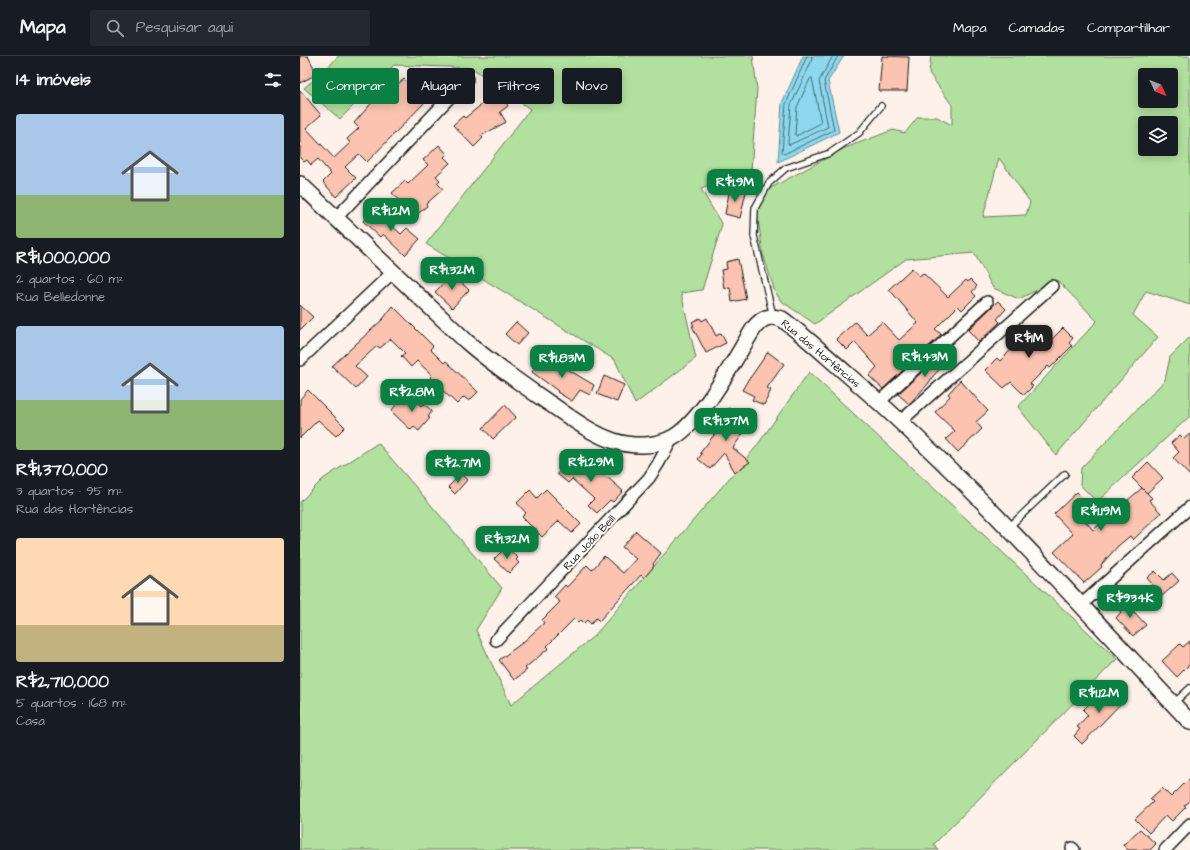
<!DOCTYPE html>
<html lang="pt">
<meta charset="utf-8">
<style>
:root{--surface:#171b24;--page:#242831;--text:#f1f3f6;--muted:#9ea1a6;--line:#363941;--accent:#0b8043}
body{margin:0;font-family:"Architects Daughter",sans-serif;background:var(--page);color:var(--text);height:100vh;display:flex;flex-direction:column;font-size:15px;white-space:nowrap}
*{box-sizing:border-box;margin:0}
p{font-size:13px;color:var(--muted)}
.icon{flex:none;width:22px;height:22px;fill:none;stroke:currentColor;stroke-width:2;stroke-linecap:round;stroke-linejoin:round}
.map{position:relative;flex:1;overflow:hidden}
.side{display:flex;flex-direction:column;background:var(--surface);width:300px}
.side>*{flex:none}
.top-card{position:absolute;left:12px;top:12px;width:380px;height:36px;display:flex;gap:8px}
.needle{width:26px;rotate:133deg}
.controls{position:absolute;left:838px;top:12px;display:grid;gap:8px}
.controls a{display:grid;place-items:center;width:40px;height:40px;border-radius:4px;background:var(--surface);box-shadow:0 2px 10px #0003;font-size:20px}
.price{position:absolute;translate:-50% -34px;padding:0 9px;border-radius:8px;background:var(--accent);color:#fff;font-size:13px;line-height:26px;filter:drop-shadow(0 1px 2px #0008)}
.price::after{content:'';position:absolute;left:50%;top:24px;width:12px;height:9px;margin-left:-6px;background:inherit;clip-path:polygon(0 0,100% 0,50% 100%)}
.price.current{background:#222;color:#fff}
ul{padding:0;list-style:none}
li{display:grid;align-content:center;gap:8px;height:212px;padding:0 16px}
li span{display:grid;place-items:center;height:124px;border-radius:4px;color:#555}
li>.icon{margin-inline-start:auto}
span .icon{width:72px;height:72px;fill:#fffc;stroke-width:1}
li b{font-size:17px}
h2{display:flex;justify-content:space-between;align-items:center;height:48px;padding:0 16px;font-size:17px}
.tag{padding:0 14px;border-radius:4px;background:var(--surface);box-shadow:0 2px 10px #0003;font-size:14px;line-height:36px}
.tag.current{background:var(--accent);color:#fff}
header{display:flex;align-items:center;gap:24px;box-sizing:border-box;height:56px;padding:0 20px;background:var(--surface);border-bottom:1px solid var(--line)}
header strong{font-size:19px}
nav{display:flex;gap:22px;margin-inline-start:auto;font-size:14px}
.search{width:280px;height:36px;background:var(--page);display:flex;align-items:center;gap:10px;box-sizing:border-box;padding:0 14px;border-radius:4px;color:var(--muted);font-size:15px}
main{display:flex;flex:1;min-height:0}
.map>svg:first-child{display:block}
.green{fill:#b2e09e;stroke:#677e5d;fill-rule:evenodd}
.water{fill:#8dd8ee;stroke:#608d9a}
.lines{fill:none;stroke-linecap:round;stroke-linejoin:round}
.shore{stroke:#496770;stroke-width:1}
.building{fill:#fcc3b1;stroke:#1c1c1c}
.lane-casing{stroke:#1c1c1c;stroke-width:8}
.street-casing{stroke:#1c1c1c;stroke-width:14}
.secondary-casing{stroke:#1c1c1c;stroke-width:18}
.lane{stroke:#fdfcf7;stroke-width:5.5}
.street{stroke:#fdfcf7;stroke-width:11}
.secondary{stroke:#fdfcf7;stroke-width:15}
.labels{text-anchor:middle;stroke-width:4;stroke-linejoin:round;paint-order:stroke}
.street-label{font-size:11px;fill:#1c1c1c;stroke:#fdfcf7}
</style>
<header>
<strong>Mapa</strong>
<div class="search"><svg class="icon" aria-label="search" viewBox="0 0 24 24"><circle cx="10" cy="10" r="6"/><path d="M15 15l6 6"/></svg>Pesquisar aqui</div>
<nav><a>Mapa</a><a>Camadas</a><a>Compartilhar</a></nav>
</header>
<main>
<section class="side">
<h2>14 imóveis<svg class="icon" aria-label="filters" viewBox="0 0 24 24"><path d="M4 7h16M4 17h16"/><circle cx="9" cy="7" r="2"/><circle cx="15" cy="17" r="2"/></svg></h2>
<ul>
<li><span style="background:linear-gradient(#a9c7e8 65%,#8fb573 0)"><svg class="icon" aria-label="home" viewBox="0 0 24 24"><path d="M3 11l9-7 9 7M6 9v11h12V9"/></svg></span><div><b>R$1,000,000</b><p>2 quartos · 60 m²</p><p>Rua Belledonne</p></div></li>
<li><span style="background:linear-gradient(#a9c7e8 60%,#8fb573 0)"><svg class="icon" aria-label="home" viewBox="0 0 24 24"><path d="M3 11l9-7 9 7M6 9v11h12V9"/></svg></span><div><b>R$1,370,000</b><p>3 quartos · 95 m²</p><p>Rua das Hortências</p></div></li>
<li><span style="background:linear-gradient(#ffd9b3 70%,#c2b280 0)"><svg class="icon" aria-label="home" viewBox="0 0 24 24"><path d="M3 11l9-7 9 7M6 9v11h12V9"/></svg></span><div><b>R$2,710,000</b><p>5 quartos · 168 m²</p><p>Casa</p></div></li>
</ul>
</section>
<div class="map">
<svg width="890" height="794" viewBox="0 0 890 794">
<rect width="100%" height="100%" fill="#fdf1e9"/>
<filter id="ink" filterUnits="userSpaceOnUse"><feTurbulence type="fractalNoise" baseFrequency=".025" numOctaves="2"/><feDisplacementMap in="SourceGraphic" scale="8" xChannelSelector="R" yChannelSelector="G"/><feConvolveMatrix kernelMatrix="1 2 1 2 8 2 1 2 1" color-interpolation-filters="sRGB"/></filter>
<g filter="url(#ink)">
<path class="green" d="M38 0H453L457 33 451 115 401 133 422 169 402 234 381 237 396 302 335 348 315 304 126 188 230 53 172 12 94 9 40 63 4 32 26 14Z
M631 0H890V249L846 235 833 259 858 281 756 399 718 351 797 265 757 224 719 243 693 232 674 197 606 203 515 268 481 245 475 236 463 198 457 156 467 134 545 92 593 74 605 77 618 61H637L652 69V49L629 17ZM845 19H871V45H845ZM845 67H871V93H845ZM699 102 730 146 726 159 683 161Z
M890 281V360L797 446 780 429 781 412 865 324 870 301Z
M509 316 817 603 634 788 638 794H0V446L23 423 78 387 202 532 176 574 211 649 295 579 456 391Z"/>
<path class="water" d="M503 0H544L528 25 539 76 478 106 482 47Z"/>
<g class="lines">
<path class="shore" d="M507 0 486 48 482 96 484 98 534 74 524 25 538 0
M512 0 511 6 491 49 488 87 489 89 528 71 519 25 533 0
M512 22 521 67 496 80 495 78 497 51 510 23Z"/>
</g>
<path class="building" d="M0 0H8L17 18 0 27Z
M582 0 609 1 607 35H579Z
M104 23 126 45 67 106 59 98 45 111 56 122 36 141 23 126 31 118 18 103 11 109 7 104 4 106 0 102V34L21 59 6 72 34 102 50 87 47 83 59 72 54 67 75 43 71 40 75 36 71 32 79 26 88 36Z
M200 37 208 50 200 56 206 66 181 80 183 82 174 91 153 69 163 60 165 62 191 41 192 42Z
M139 89 147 98 144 101 150 107 136 120 140 124 137 127 143 133 126 148 127 150 114 161 92 137 105 125 108 128 128 109 123 104Z
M430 132 446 136 440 162 425 158Z
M74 153 101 178 107 172 120 183 105 199 83 178 80 181 63 165Z
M438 203 446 243 432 246 430 231 424 232 421 214 427 213 426 206Z
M612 212 619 220 623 217 648 241 666 224 668 226 670 223 677 230 672 236 676 240 662 254 658 250 635 273 641 278 637 283 583 333 569 320 577 311 555 286 547 294 536 283 555 266 567 279 582 266 599 284 618 267 589 233Z
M152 218 169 234 152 252 135 236Z
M698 245 706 253 697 263 700 266 679 286 668 274Z
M0 249 13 261 0 274Z
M93 250 133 290 130 293 144 307 146 305 178 336 169 345 164 341 157 348 142 334V333L130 321 132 319 117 305 111 311 101 300 105 297 91 283 80 292 77 290 55 310 67 321 56 333 32 310 83 263Z
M400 262 402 265 407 262 416 280 421 277 426 287 406 297 392 270H394L392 266Z
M216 266 228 277 217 289 205 278Z
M733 271 749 286 763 272 773 282 769 287 772 290 750 312 748 310 730 328 733 330 724 339 711 326 704 332 685 314 697 302 700 305Z
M647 293 654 299 633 320 628 328 609 348 598 338Z
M468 296 484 308 467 332 471 334 464 349 452 344 454 340 442 334 449 322H450Z
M250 299 263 309 262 310 294 329 290 339 280 334 272 345 257 336 258 335 232 316 240 305 244 308Z
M304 320 324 329 317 346 297 338Z
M660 324 688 355 676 366 682 373 658 396 646 383 655 375 635 356 650 340 648 338Z
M8 334 45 371 36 380 18 364 0 382V343Z
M107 336 121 350 123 347 132 355 128 361 130 362 119 375 114 371 111 374 91 355Z
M205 349 216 361 193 383 183 372Z
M429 352 450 367 433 392 450 406 435 416 424 397 410 413 398 403 402 398 400 397 414 379 412 376 416 378 424 368 420 365Z
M890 378V420L873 402 879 396 871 387 880 379 884 383Z
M272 400 292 417 297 412 323 435 313 446 310 444 297 457 288 449 294 443 272 423 268 427 257 418Z
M848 406 863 422 847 437 832 422Z
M161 418 167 424 155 438 148 431Z
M842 432 852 442 849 444 861 457 833 484 830 480 818 490 801 509 802 511 784 527 754 496 773 478 754 458 777 436 789 448 778 457 793 474Z
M246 433 281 468 272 477 259 465 242 481 222 461 226 457 217 447 230 434 237 442Z
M336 475 361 497 353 508 354 510 344 522 341 519 299 565 296 562 291 568 287 564 284 567 280 564 278 567 274 563 247 590 249 592 225 612 227 614 214 624 199 604 222 587 244 567 242 564 260 546 254 541 265 529 267 531 287 509 292 514 304 500 323 517 336 503 322 491Z
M205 492 208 496 210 494 218 502 216 504 219 507 209 517 194 503Z
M855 515 864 524 872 517 879 525 862 540 847 522Z
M824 545 846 569 833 580 816 562 821 556 817 552Z
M890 585V608L877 621 862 605 880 588 883 591Z
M815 630 826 642 782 688 774 680 780 673 777 671 788 659 783 654 793 644 797 648Z
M890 722V745L884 750 886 751 872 765 866 759 849 777 835 763 853 746 850 743 862 732 871 741Z
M840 773 856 788 850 794H828L823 789Z"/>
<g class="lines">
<defs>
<path id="lane" d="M473 260 454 180 455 152 469 127 486 112 530 97 559 77 581 50
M708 472 765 418
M874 647 890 632"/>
<path id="street" d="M36 162 167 23
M0 304 93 216
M579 346 687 246
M601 365 752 230
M781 549 890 451
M196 584 349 422 358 408 373 381
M772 792 774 794
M865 794 890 768"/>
<path id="secondary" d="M0 128 166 285C192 308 220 327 249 347 270 361 290 377 314 385 333 391 357 391 374 381 404 363 435 302 454 272 463 261 469 259 482 263 505 280 525 299 547 318 670 424 778 547 890 666"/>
</defs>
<use href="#lane" class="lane-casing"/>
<use href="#street" class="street-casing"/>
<use href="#secondary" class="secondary-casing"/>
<use href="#lane" class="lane"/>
<use href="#street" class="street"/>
<use href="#secondary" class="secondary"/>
</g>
</g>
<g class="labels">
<g class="street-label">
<text transform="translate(521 297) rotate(40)" y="4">Rua das Hortências</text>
<text transform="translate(289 486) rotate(-47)" y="4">Rua João Beill</text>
</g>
</g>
</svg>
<div class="controls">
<a><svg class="needle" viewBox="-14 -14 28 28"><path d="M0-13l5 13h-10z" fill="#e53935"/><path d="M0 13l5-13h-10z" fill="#9ea1a6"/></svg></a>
<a><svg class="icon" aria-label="layers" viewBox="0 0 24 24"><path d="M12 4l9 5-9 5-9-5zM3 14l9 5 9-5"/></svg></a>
</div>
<b class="price" style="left:435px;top:147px">R$1.9M</b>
<b class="price" style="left:91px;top:176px">R$1.2M</b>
<b class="price" style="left:152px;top:235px">R$1.32M</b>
<b class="price current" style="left:729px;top:303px">R$1M</b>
<b class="price" style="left:625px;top:322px">R$1.43M</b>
<b class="price" style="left:262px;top:323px">R$1.83M</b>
<b class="price" style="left:112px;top:357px">R$2.8M</b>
<b class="price" style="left:426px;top:386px">R$1.37M</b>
<b class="price" style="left:291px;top:427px">R$1.29M</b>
<b class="price" style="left:158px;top:428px">R$2.71M</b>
<b class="price" style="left:801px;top:476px">R$1.19M</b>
<b class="price" style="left:207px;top:504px">R$1.32M</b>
<b class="price" style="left:830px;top:563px">R$934K</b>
<b class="price" style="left:799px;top:658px">R$1.12M</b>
<div class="top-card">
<a class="tag current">Comprar</a>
<a class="tag">Alugar</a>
<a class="tag">Filtros</a>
<a class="tag">Novo</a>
</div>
</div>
</main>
